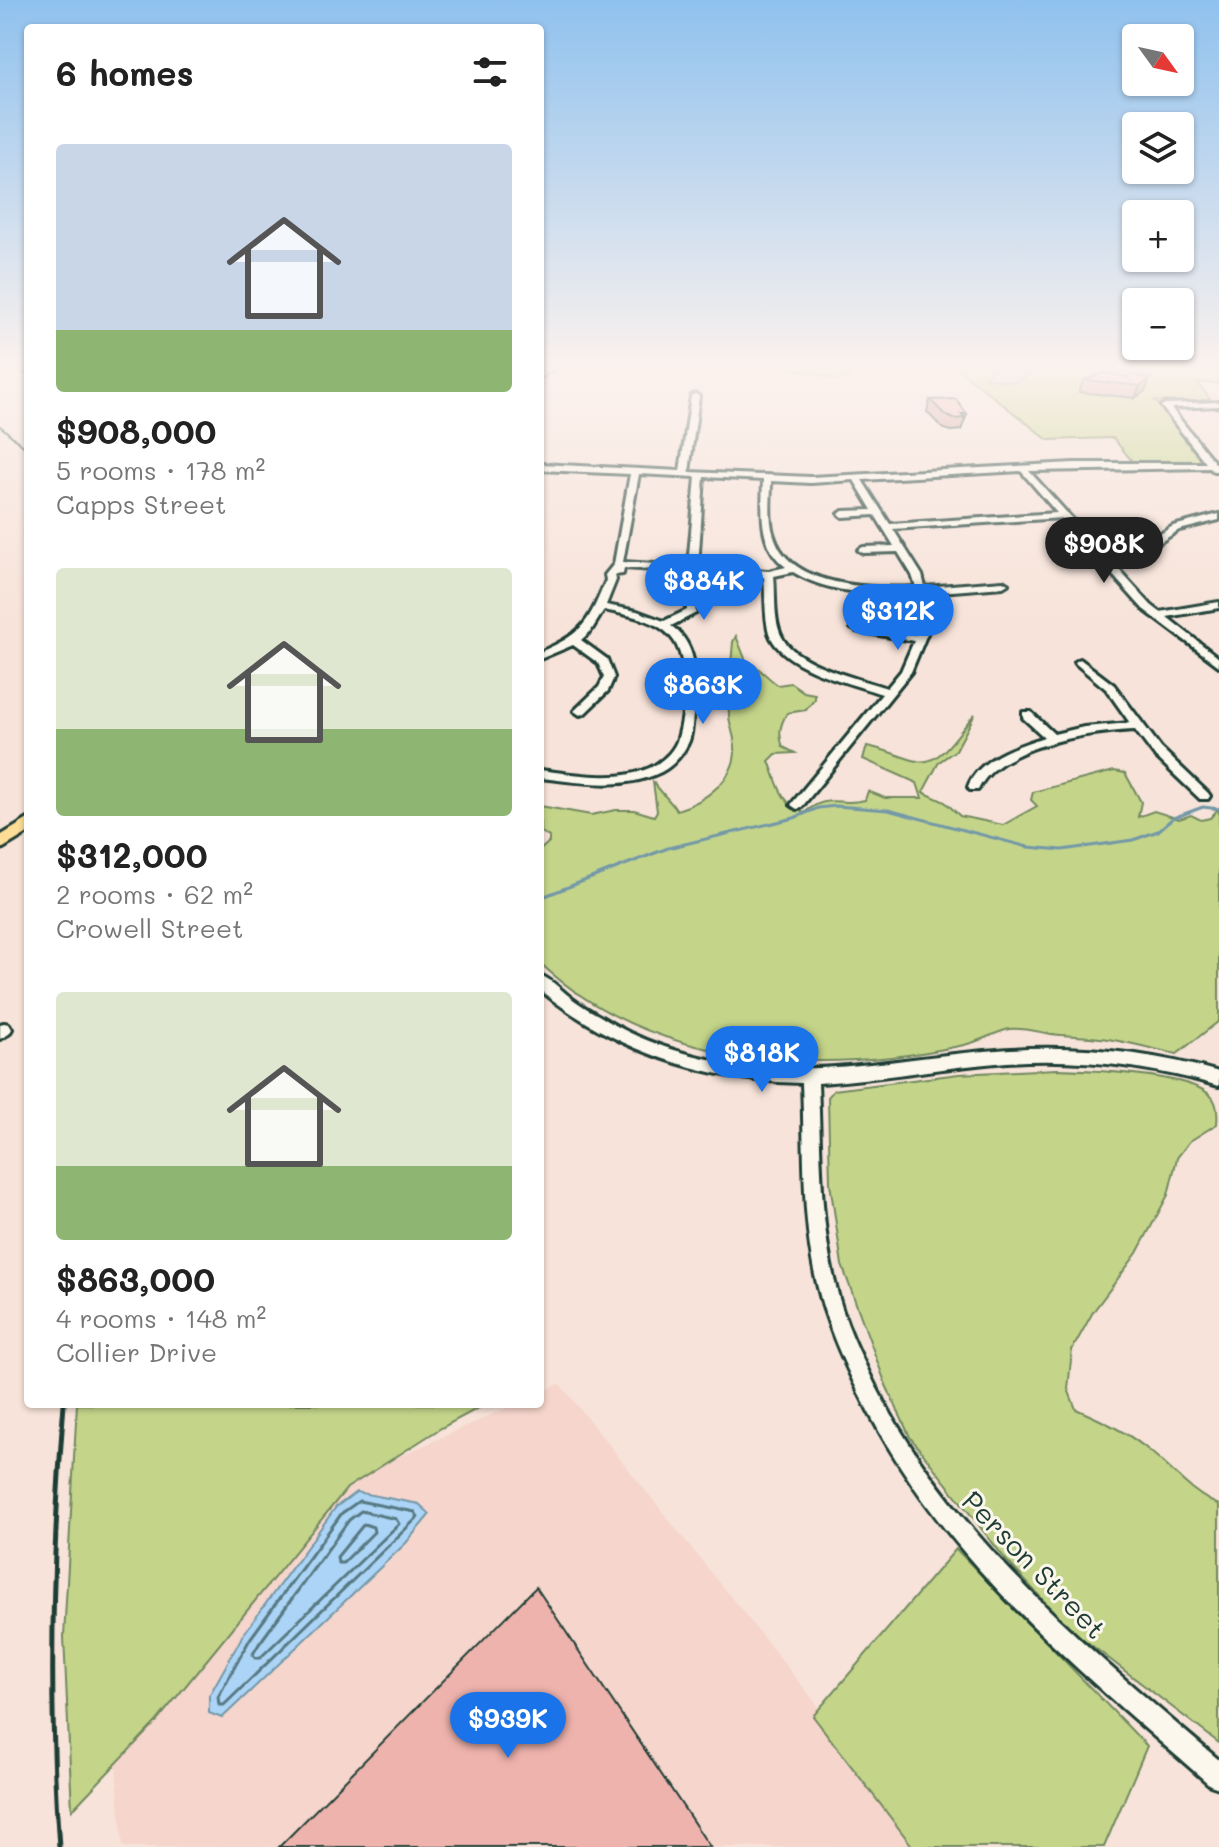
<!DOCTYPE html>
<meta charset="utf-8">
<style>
:root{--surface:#fff;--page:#f6f6f6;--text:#222;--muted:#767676;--accent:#1a73e8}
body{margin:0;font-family:Mali,sans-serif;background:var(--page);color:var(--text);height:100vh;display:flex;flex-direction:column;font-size:30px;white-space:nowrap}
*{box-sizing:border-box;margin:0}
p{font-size:26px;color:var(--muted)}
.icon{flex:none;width:44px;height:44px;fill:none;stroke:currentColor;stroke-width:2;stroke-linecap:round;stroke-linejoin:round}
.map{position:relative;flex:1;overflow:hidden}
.side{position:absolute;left:24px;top:24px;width:520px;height:1384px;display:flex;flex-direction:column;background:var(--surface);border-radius:8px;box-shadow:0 2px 6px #0004}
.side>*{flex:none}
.needle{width:52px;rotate:123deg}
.controls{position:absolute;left:1122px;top:24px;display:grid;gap:16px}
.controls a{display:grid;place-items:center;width:72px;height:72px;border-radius:8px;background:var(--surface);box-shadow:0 2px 6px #0004;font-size:40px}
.price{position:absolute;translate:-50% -68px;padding:0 18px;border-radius:28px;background:var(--accent);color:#fff;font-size:26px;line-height:52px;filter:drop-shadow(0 2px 4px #0008)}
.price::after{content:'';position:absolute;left:50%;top:48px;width:24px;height:18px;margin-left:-12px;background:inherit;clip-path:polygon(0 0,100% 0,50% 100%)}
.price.on{background:#222;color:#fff}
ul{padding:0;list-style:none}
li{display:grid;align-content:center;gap:16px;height:424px;padding:0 32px}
li span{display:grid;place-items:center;height:248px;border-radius:8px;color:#555}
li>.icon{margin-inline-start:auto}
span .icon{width:144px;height:144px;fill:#fffc;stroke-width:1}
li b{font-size:34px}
h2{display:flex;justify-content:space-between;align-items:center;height:96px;padding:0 32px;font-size:34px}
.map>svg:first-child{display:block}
.built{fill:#f5d5cc}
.green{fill:#c4d58a;stroke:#72895f;stroke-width:2}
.water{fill:#abd4f6;stroke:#7398a8;stroke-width:2}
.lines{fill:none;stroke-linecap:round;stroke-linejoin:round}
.shore{stroke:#577982;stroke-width:3}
.stream{stroke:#7398a8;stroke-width:3}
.minor-casing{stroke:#1f3d34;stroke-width:6}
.major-casing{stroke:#1f3d34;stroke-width:6}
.minor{fill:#fbf7ec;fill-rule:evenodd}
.major{fill:#fedd96;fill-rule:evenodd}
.rail-far1{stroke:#1f3d34;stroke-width:2}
.rail{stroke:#1f3d34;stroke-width:5}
.wall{fill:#ce9a95;stroke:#1f3d34;stroke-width:2}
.shaded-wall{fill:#a77d79;stroke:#1f3d34;stroke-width:2}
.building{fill:#efb3ad;stroke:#1f3d34;stroke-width:2}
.labels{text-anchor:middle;stroke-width:6;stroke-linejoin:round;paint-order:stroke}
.near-street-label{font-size:28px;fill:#1f3d34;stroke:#fbf7ec}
</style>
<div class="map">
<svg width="1219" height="1847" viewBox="0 0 1219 1847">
<rect width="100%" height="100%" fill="#f7e3d9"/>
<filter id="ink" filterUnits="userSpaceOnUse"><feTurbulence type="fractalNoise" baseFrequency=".0125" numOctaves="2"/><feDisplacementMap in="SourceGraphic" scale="16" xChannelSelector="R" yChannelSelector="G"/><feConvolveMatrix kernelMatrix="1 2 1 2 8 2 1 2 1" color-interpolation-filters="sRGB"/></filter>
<g filter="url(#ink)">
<path class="built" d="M560 1384 931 1847H123L115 1752 343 1482 516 1404H540V1393Z"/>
<path class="green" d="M775 364H862L848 378 839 380Z
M952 364H1219V383H1198L1212 402 1155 401 1205 461H1132L1113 438 1048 440Z
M736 636 746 661C760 667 766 677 778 685L791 683 804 692 815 694V699L806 710 787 713C780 725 778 734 783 747L795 753 776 754 769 761C778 783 780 803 804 813 829 792 838 807 865 800L868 791 885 798H922L917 783 863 759 867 746C885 749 900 757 917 761 941 767 960 729 975 714L956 750 939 762 923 792 945 802 960 816 1003 825 1037 806 1031 800 1033 792 1114 771 1125 773 1141 802 1138 817 1154 811 1179 819 1191 815 1201 820 1210 818 1219 808V1021L1177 1054C1152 1049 1126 1041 1100 1038 1084 1036 1067 1036 1051 1034 1038 1032 1023 1027 1009 1029 996 1032 979 1042 964 1045 821 1076 652 1068 540 963V850L549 842V837L540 831V806L591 815 616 810H634L654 816 657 811 653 782 677 810C704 802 737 779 735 747 735 737 730 727 729 716 728 693 731 666 733 642Z
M1057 1069C1088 1070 1189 1074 1210 1095 1218 1102 1218 1114 1217 1124L1190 1141 1177 1158 1168 1195 1137 1253 1093 1312 1072 1350 1068 1389 1076 1409C1101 1420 1125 1431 1146 1448 1171 1467 1191 1494 1219 1505V1743L1069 1628 1006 1560 910 1437 886 1385 842 1265 830 1183 828 1097 834 1090 959 1074Z
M77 1404H486L441 1428 347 1488 157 1721 72 1810 64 1637Z
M956 1549 1147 1746 1104 1847H913L813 1716Z"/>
<path class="water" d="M996 364H1056L1014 382 985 378Z
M356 1492 419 1504 430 1514 406 1543 222 1718 209 1713V1696L243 1635 336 1507Z"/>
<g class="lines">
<path class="shore" d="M359 1501 415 1512 418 1517 224 1705H219L218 1697 250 1639 342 1513Z
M361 1511 396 1519 399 1524 260 1658H255L253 1654 259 1644 349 1520Z
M364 1524 373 1527 374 1532 343 1563H338L337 1557Z"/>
<path class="stream" d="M540 898 668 848 794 818 818 808 836 806 888 810 1028 847 1062 850 1133 840 1158 831 1173 818 1203 807 1219 809"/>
<defs>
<path id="minor" d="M7 364H17L28 368V373Z
M695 394 699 396 689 472 811 477 1074 463H1206L1161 406 1165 404 1219 402V406L1171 408 1215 463 1219 462V471H1213L1210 468 1029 471 1105 555 1133 551 1173 526 1219 514V520L1179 530 1139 556 1110 560 1151 605 1160 612 1219 602V608L1167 617 1219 658V666L1143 609 1062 518 893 529 922 575 925 587 1003 581 1008 584 1003 587 927 593 928 631 911 672 801 808 797 809 791 805 793 802 882 694C850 683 781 668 769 633 764 615 766 595 764 577L624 568 623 574 615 575 616 580 606 605 637 611 664 621 687 610 685 597 694 599 696 613 671 626C700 645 697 686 693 716 692 724 692 733 689 741 684 753 673 766 661 772 624 791 579 782 540 778V770C575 774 623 784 655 765 665 759 675 749 678 738 686 711 690 658 671 637 655 618 626 615 604 610L591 631 581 640 607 659 614 677 608 691 584 714 580 715 574 711 599 687 604 677 598 663 573 645 540 659V652C584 633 588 623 606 580L605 575 614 564 630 474 540 470V464L680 471 691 396ZM1021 471 1057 513 890 524 862 480ZM639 474 696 477 688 566 623 562ZM704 477 763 480C762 512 758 546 786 567L769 571 698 567ZM854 480 872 510 843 511 839 514 843 517 875 515 894 546 863 547 858 550 863 553 898 552 912 575 916 587C872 589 790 588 774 536 768 519 771 499 771 481L811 483ZM793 572C829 594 876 595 917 593L919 599 916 635 856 625 851 628 856 631 914 641 901 671 887 688C859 679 795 664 782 637 773 620 776 595 774 576Z
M1080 659 1114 685 1161 748 1208 793 1210 796 1208 799H1200L1153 754 1135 730C1091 732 998 745 978 790H970L968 787C978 758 1017 746 1044 737L1023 718V712H1031L1054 734 1084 727 1130 723 1106 689 1076 664 1075 662Z
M540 975C553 980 563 992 574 1000 582 1006 591 1011 600 1016 640 1042 689 1057 737 1064 820 1077 902 1058 985 1051 1064 1043 1142 1050 1219 1072V1086C1150 1066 1079 1057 1007 1062 944 1067 882 1079 818 1083 821 1150 819 1221 836 1287 844 1321 859 1352 874 1383 954 1540 1088 1648 1219 1760V1788L1210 1785C1076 1668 940 1559 860 1395 843 1361 827 1326 818 1288 801 1222 805 1151 802 1083 706 1081 615 1051 540 990Z
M4 1023 9 1024 12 1029 9 1034 0 1039V1024Z"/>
<path id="major" d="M549 364H560L540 378V371Z
M28 819V833L0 850V836Z"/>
</defs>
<use href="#minor" class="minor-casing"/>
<use href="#major" class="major-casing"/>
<use href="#minor" class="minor"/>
<use href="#major" class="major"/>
<path class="rail-far1" d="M0 426 28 450"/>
<path class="rail" d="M59 1847C48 1699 52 1552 64 1404"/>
</g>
<path class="wall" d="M1150 379 1145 391 1135 398 1079 392 1084 380Z
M930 400 967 414 961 430 951 431 942 428 927 412Z"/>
<path class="shaded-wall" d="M1150 379 1145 391 1135 398 1140 386Z"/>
<path class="building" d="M1104 373 1127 377 1131 374 1150 379 1140 386 1084 380Z
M956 399 967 414H961L965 418 954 419 945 415 930 400Z
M536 1587 710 1847H279Z"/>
</g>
<linearGradient id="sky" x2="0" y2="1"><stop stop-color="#8fc1ee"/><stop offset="0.59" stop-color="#fbf2ee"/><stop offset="1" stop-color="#fbf2ee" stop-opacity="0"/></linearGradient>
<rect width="1219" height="622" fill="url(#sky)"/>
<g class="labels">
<g class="near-street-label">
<text transform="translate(1034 1565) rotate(46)" y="10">Person Street</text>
</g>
</g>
</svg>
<div class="controls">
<a><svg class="needle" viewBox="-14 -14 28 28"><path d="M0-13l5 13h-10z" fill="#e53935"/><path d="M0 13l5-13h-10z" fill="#767676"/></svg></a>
<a><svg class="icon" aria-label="layers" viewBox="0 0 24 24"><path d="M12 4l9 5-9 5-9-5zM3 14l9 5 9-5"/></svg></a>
<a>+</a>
<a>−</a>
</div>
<b class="price on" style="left:1104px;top:585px">$908K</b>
<b class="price" style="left:704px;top:622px">$884K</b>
<b class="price" style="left:898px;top:652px">$312K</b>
<b class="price" style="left:703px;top:726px">$863K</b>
<b class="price" style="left:762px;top:1094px">$818K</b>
<b class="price" style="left:508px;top:1760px">$939K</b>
<section class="side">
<h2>6 homes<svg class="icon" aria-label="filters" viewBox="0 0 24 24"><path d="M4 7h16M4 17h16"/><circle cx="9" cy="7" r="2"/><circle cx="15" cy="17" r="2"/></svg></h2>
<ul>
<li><span style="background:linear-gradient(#c9d6e8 75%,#8fb573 0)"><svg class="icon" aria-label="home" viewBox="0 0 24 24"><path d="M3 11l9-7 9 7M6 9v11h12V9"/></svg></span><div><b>$908,000</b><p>5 rooms · 178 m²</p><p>Capps Street</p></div></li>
<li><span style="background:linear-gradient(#dfe7d0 65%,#8fb573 0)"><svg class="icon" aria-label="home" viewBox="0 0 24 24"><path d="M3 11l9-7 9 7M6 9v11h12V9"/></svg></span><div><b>$312,000</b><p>2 rooms · 62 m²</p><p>Crowell Street</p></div></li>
<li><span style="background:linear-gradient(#dfe7d0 70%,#8fb573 0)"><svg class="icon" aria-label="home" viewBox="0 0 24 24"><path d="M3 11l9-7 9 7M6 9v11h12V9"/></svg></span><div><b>$863,000</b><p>4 rooms · 148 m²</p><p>Collier Drive</p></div></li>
</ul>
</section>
</div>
